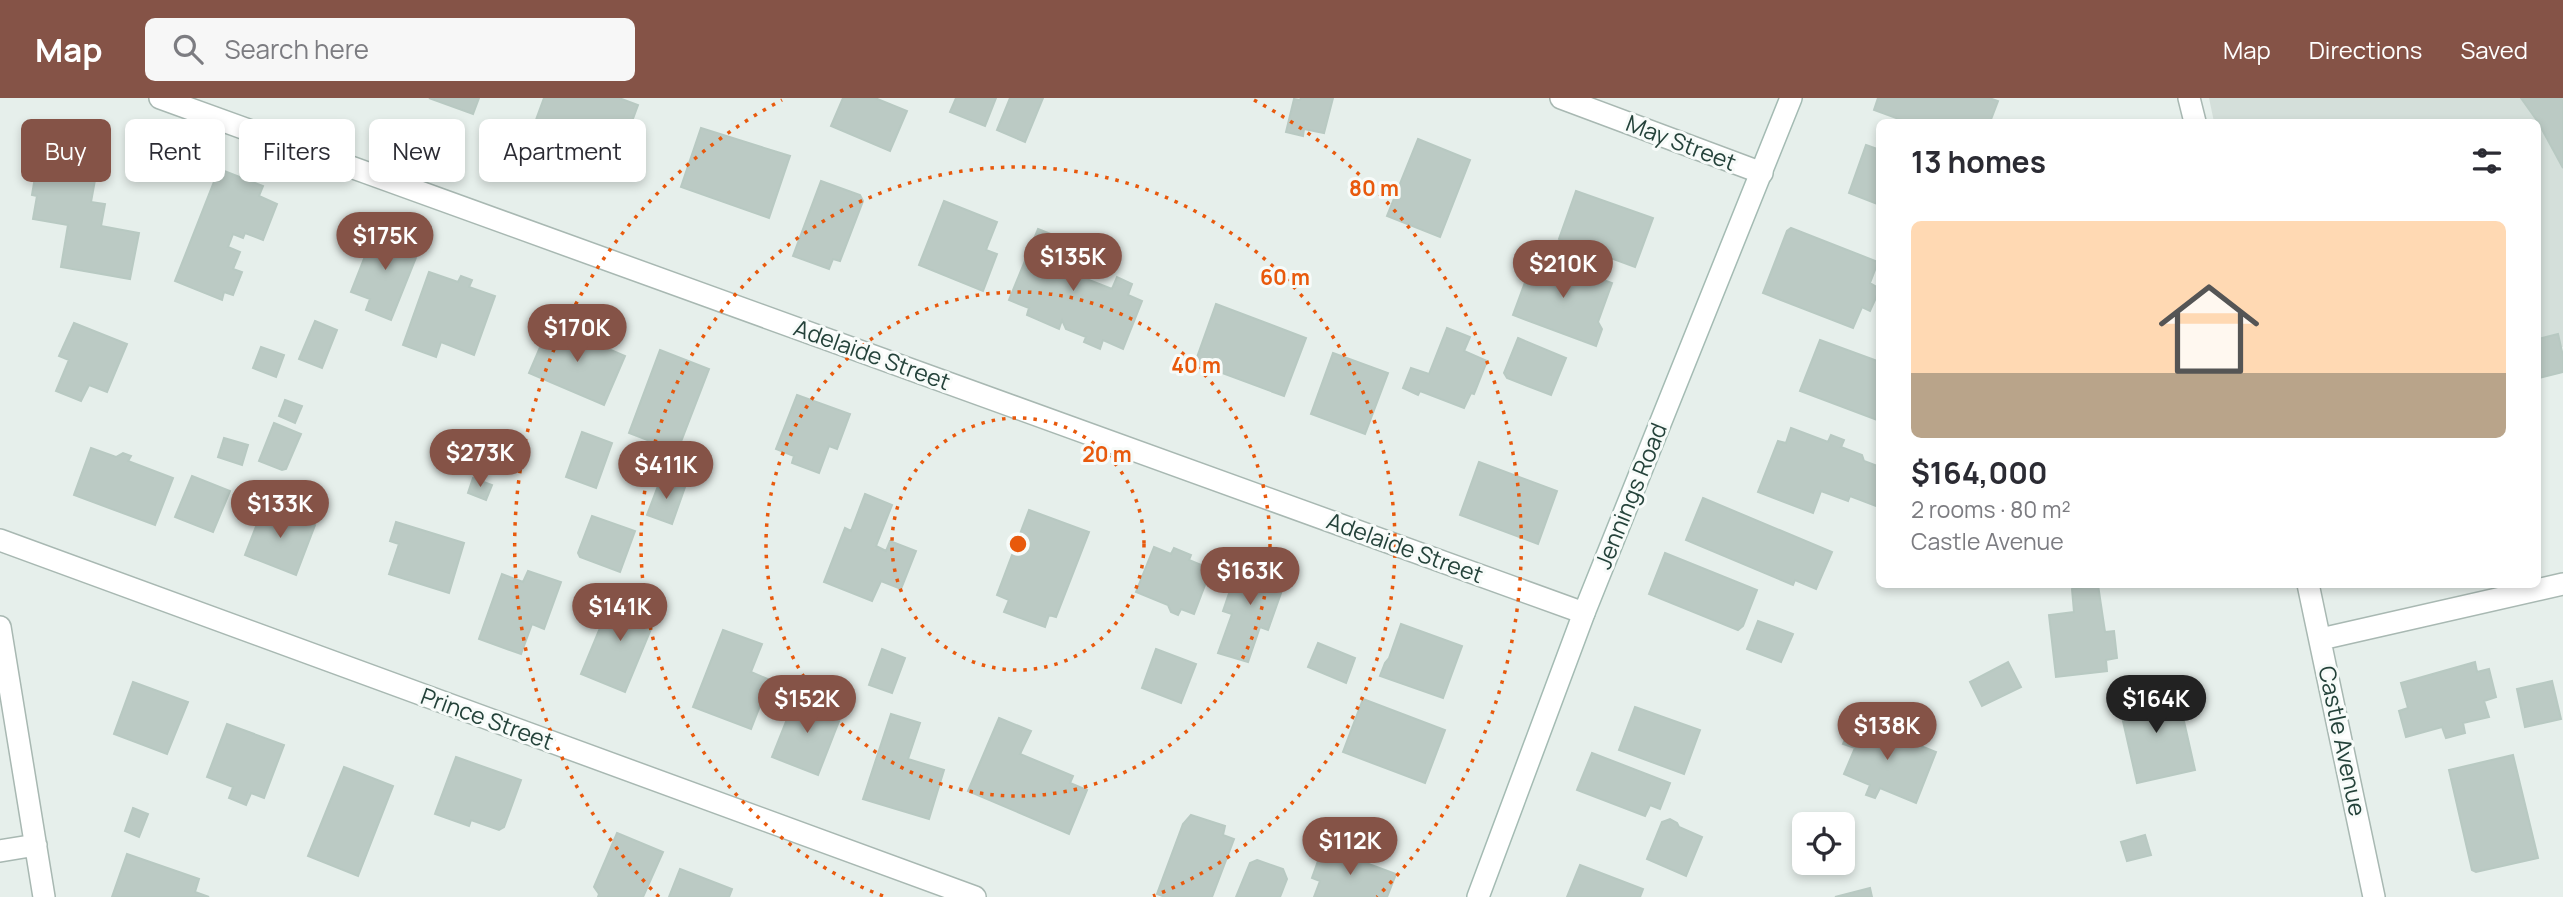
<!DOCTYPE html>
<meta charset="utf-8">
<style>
:root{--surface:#fff;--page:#f7f7f7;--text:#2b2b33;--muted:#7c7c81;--line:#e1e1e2;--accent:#855347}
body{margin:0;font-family:Manrope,sans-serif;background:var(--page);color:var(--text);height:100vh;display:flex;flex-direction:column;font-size:26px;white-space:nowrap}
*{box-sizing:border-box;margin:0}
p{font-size:23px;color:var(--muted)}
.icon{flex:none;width:38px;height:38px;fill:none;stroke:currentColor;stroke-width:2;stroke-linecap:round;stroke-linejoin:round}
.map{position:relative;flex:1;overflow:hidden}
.panel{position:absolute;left:1876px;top:21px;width:665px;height:469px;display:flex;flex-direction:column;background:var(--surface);border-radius:10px;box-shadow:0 4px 10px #0003}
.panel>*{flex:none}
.guide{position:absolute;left:21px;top:21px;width:665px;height:63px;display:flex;gap:14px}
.fabs{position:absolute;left:1792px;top:714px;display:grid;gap:14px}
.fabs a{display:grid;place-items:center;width:63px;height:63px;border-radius:10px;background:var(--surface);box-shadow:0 4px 10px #0003;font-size:35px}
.price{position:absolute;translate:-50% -60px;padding:0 16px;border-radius:24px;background:var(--accent);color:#fff;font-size:23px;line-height:46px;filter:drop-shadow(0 2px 4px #0008)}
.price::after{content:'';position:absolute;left:50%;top:42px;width:21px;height:16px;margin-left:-10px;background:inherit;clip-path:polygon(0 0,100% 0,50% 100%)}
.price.active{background:#222;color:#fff}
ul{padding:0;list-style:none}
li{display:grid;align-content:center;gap:14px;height:371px;padding:0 35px}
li+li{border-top:2px solid var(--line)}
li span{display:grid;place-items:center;height:217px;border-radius:10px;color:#555}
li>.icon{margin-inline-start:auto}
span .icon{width:126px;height:126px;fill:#fffc;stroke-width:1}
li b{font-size:30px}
h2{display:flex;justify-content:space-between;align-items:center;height:84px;padding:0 35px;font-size:30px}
.pill{padding:0 24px;border-radius:10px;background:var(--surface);box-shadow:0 4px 10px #0003;font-size:24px;line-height:63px}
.pill.active{background:var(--accent);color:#fff}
header{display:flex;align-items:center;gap:42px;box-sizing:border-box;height:98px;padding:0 35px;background:var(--accent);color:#fff}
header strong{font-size:33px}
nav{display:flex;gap:38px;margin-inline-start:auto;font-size:24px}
.search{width:490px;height:63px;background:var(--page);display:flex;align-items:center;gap:18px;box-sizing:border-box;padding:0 24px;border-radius:10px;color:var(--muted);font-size:26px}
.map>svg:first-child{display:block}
.built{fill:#d4dfda}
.building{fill:#bbcac4;stroke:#b8c9c2;stroke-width:2}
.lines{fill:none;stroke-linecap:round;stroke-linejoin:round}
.street-casing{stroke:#a8b8b2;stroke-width:24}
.secondary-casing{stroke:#a4bbb3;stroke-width:24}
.street{stroke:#fff;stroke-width:21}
.secondary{stroke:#fff;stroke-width:21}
.ring{fill:none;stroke:#e8590c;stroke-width:3.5;stroke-dasharray:3.5 7}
.labels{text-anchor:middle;stroke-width:6;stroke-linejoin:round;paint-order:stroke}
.street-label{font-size:23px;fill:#24423a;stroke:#f7fbf9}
.centre{fill:#e8590c;stroke:#f7fbf9;stroke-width:3.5}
.ring-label{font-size:21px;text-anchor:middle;font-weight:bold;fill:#e8590c;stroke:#f7fbf9;stroke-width:6;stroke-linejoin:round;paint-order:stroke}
</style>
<header>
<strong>Map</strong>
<div class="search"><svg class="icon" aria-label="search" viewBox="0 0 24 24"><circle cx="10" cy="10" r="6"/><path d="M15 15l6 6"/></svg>Search here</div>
<nav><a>Map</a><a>Directions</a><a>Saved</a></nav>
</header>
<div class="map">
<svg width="2563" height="799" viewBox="0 0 2563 799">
<rect width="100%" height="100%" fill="#e6efeb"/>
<path class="built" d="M2209 0H2563V249L2538 255V24H2214Z"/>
<path class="building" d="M429 0H479L473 16Z
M544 0H619L638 7 618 61 533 30Z
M843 0H875L907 13 890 53 831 28Z
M956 0H996L985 28 950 14Z
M1010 0H1043L1025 44 997 32Z
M1301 0H1333L1324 35 1304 31 1303 38 1286 34 1294 1 1300 2Z
M1878 0H1989L1998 3 1990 24H1907L1874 12Z
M2521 0H2563V70L2538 24Z
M701 30 790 58 769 120 681 89Z
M1418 41 1470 62 1440 139 1387 118Z
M1866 47 1880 52V107L1849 95Z
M46 51 99 60 91 104 105 106 101 128 139 135 130 181 61 169 68 127 33 121 37 98 32 97 35 79 41 77Z
M219 71 263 88 259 98 277 106 263 142 245 135 243 140 233 136 228 149 240 154 233 171 242 174 233 197 224 194 222 202 175 183Z
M821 83 860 97 863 103 840 163 833 161 829 171 793 158Z
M1576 93 1653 120 1635 169 1559 141Z
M944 103 997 124 986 152 997 156 983 193 919 167Z
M376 130 421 147 391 222 366 212 370 201 351 194Z
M1791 130 1878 164 1870 185 1880 191 1870 213 1862 209 1853 230 1763 195 1787 133Z
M1038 131 1091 152 1084 168 1089 182 1112 191 1117 179 1132 186 1128 197 1142 203 1123 251 1103 242 1100 251 1084 244 1086 239 1066 231 1062 222 1059 231 1027 217 1029 210 1009 202Z
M1535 157 1612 185 1598 224 1602 231 1596 248 1513 217Z
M429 174 458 184 461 178 472 182 469 189 495 198 474 257 441 244 436 259 403 247Z
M1216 206 1306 240 1284 298 1195 265Z
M315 223 337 232 322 270 299 261Z
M74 225 127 246 107 294 89 287 81 303 56 293 69 262 59 258Z
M550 226 625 258 604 307 529 275Z
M1447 230 1470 239 1464 253 1487 263 1474 296 1471 295 1464 310 1420 293 1418 297 1403 290 1411 270 1429 276Z
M2558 236 2563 258V274L2539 280 2538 241Z
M1518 240 1566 260 1551 297 1507 280 1504 275Z
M1820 242 1880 264V323L1800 293Z
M261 249 284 257 276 279 253 270Z
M660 252 709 271 679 349 661 353 663 348 629 335Z
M1333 255 1388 275 1365 336 1311 316Z
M797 297 850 316 837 351 829 348 819 375 792 365 794 358 776 351Z
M285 302 302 308 295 325 279 318Z
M274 325 301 336 286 371 282 372 259 363Z
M1791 330 1828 344 1831 337 1844 342 1841 349 1862 357 1864 363 1880 369V400L1876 408 1850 398 1848 403 1821 393 1813 415 1758 394 1778 343 1786 345Z
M582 334 612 345 596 390 566 379Z
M224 340 248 347 242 367 218 359Z
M91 350 116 359 123 355 131 358 128 363 173 380 155 427 74 397Z
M1479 364 1557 393 1538 446 1460 417Z
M192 378 230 393 213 434 175 419Z
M473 380 492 387 486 402 468 395Z
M661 380 685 389 672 426 647 417Z
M865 396 892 407 876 448 886 453 890 443 916 453 901 491 881 483 872 503 824 484 845 430 851 433Z
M1703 400 1832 454 1816 491 1795 482 1793 487 1686 442Z
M264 408 315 427 296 477 245 457Z
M1029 412 1089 434 1056 519 1049 517 1045 529 1004 514 1009 502 997 497Z
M592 418 635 433 620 474 580 459 578 455Z
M396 424 464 445 449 495 389 476 399 446 390 443Z
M1154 449 1171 456 1174 450 1191 457 1189 462 1211 471 1194 516 1181 511 1178 517 1171 514 1168 507 1136 494Z
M1665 455 1757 492 1743 528 1738 532 1649 496Z
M1241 460 1287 478 1268 532 1260 529 1248 564 1218 555 1232 516 1223 513Z
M528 473 561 484 544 531 532 526 521 556 479 541 502 476 523 484Z
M2098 487 2105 534 2114 533 2117 560 2106 562 2107 573 2056 579 2049 517 2074 514 2072 491Z
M614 496 658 514 625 594 581 576Z
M1758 523 1793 536 1781 564 1747 551Z
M1401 526 1462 548 1443 600 1380 578 1385 565 1389 560Z
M723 532 762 546 751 574 770 582 751 631 693 609Z
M1318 545 1355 560 1346 585 1308 569Z
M882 551 905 560 892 595 869 587Z
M1156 551 1196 566 1181 605 1142 590Z
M2008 564 2021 589 1982 608 1970 584Z
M2475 564 2477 574 2489 571 2496 599 2484 603 2489 619 2463 625 2465 635 2446 640 2442 629 2406 639 2399 613 2408 610 2401 585Z
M2552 583 2561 621 2525 629 2517 591Z
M133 584 188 604 167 656 114 636Z
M2176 588 2195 672 2137 685 2118 601Z
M799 591 811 595 808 604 841 618 818 677 772 659Z
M1363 601 1445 632 1425 685 1343 654Z
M1635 609 1700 632 1684 676 1619 652Z
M891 616 920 625 908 661 944 672 929 721 863 701Z
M999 620 1031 633 1020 656 1073 678 1070 685 1087 692 1069 736 968 693Z
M1854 621 1936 654 1916 705 1880 690 1875 700 1866 697 1870 687 1844 676 1855 650 1843 646Z
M227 626 284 647 264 700 251 695 246 707 229 700 233 689 207 679Z
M1592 655 1670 685 1660 711 1650 707 1645 718 1577 692Z
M2513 657 2538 760 2476 774 2472 772 2449 672Z
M456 659 521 682 504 729 499 732 471 722 469 728 435 716Z
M344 669 393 688 358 778 308 758Z
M133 710 148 716 139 739 125 733Z
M1191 717 1225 728 1223 737 1234 741 1212 799H1165L1157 796 1183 726Z
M1670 721 1677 725 1679 729 1702 739 1686 778 1647 761 1662 724Z
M617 735 663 754 643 799H598L599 796 594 789Z
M2145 737 2151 757 2127 763 2121 744Z
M1323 749 1396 776 1387 799H1314L1320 783 1312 780Z
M127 756 199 781 195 794 209 799H112Z
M1257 762 1283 771 1287 781 1280 799H1236L1250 765Z
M1580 767 1643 791 1640 799H1567Z
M680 771 732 791 729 799H669Z
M1870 790 1872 799H1835Z"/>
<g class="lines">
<defs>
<path id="street" d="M160 0 1584 515
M1561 0 1762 75
M2189 0 2195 24
M0 442 975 799
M2308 486 2374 799
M0 529 44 799
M2321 541 2563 486
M0 753 36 747"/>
<path id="secondary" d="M1478 799 1584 515 1791 0"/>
</defs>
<use href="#street" class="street-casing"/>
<use href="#secondary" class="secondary-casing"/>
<use href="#street" class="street"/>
<use href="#secondary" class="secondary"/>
</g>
<g class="ring">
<circle cx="1018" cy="446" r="126"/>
<circle cx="1018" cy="446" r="252"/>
<path d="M883 798A377 377 0 1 1 1153 798"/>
<path d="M659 799A503 503 0 0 1 782 2M1254 2A503 503 0 0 1 1377 799"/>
</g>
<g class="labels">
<g class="street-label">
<text transform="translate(1681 45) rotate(21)" y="8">May Street</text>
<text transform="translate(872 257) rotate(20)" y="8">Adelaide Street</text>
<text transform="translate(1631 398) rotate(-68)" y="8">Jennings Road</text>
<text transform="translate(1405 450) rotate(20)" y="8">Adelaide Street</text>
<text transform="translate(487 621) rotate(20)" y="8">Prince Street</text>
<text transform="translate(2342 643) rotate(78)" y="8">Castle Avenue</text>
</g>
</g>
<circle cx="1018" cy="446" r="10" class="centre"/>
<g class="ring-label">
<text x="1374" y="98">80 m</text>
<text x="1285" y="187">60 m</text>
<text x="1196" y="275">40 m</text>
<text x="1107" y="364">20 m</text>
</g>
</svg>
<div class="fabs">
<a><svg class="icon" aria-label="locate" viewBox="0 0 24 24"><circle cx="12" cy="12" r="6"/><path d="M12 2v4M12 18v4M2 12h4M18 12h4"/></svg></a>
</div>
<b class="price" style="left:385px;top:174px">$175K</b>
<b class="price" style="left:1073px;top:195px">$135K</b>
<b class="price" style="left:1563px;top:202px">$210K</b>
<b class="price" style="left:577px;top:266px">$170K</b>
<b class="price" style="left:480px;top:391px">$273K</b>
<b class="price" style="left:666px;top:403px">$411K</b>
<b class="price" style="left:280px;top:442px">$133K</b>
<b class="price" style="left:1250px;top:509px">$163K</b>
<b class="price" style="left:620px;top:545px">$141K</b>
<b class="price" style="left:807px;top:637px">$152K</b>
<b class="price active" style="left:2156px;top:637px">$164K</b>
<b class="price" style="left:1887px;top:664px">$138K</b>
<b class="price" style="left:1350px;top:779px">$112K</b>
<div class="guide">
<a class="pill active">Buy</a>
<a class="pill">Rent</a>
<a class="pill">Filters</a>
<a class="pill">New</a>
<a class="pill">Apartment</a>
</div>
<section class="panel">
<h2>13 homes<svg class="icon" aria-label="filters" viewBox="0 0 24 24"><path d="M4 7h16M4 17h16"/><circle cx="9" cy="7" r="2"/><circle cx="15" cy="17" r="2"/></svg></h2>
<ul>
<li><span style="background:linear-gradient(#ffd9b3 70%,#b9a48a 0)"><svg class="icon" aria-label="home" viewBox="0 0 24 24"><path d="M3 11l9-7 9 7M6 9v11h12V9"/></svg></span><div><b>$164,000</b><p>2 rooms · 80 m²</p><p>Castle Avenue</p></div></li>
</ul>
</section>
</div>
